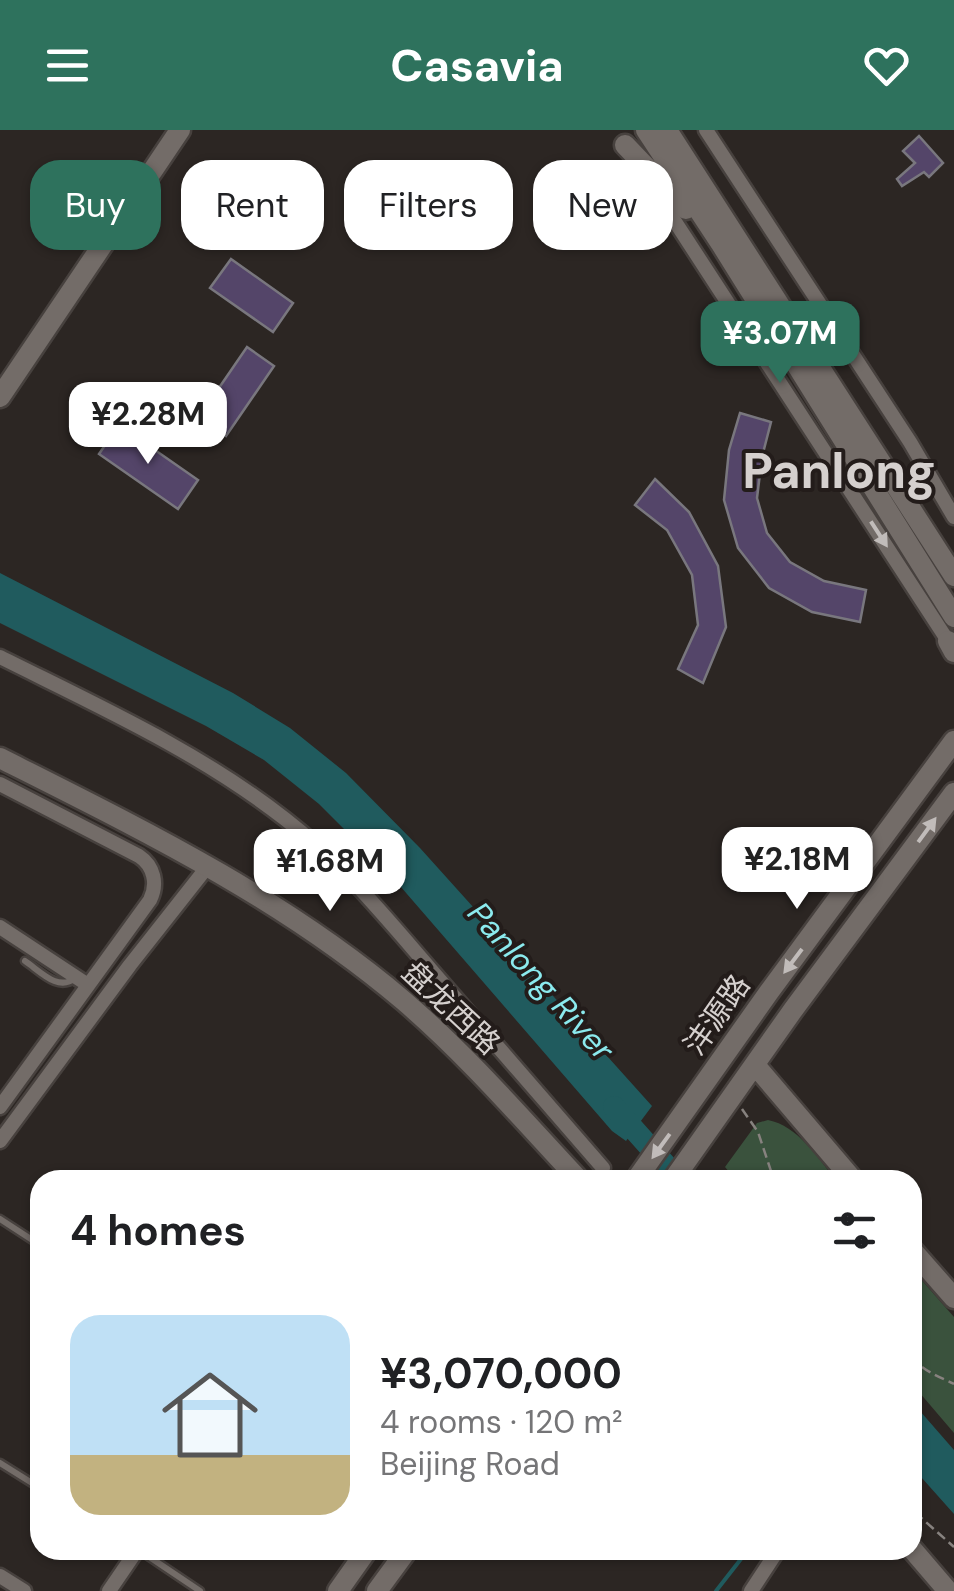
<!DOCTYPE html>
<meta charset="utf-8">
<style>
:root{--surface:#fff;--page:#f6f6f6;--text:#202124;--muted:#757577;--line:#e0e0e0;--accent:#2e725d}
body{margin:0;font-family:"DM Sans","Noto Sans SC",sans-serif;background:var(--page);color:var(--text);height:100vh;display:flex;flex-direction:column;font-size:38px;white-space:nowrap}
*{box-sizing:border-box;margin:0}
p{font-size:32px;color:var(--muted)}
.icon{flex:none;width:55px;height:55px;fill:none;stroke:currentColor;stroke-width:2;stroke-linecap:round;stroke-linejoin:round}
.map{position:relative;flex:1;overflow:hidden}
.drawer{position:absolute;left:30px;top:1040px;width:892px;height:390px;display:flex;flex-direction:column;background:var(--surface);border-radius:30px;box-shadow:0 2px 8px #0004}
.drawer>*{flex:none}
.banner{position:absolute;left:30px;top:30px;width:895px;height:90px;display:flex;gap:20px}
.price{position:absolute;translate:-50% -85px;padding:0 22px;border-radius:20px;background:#fff;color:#222;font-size:32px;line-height:65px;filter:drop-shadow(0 2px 5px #0008)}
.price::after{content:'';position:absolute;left:50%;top:60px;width:30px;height:22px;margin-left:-15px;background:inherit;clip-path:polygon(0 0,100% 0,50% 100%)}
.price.selected{background:var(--accent);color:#fff}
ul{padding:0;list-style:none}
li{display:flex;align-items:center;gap:30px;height:250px;padding:0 40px}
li+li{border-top:2px solid var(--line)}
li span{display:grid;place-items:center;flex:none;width:280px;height:200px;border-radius:30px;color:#555}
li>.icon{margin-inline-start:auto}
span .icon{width:120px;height:120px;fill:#fffc;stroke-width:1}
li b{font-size:42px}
h2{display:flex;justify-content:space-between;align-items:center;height:120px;padding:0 40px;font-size:42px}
.chip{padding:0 35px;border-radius:30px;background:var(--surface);box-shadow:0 2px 8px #0004;font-size:35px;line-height:90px}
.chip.selected{background:var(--accent);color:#fff}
header{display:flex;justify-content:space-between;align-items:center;height:130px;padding:0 40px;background:var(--accent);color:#fff;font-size:45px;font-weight:700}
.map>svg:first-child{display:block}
.green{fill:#3a523d}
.water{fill:#205b5e}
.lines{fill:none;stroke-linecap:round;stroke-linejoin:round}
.stream{stroke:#205b5e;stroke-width:4}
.river{stroke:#205b5e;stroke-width:22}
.building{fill:#544569;stroke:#79777e;stroke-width:2.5}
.lane-casing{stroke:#47413e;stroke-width:11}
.street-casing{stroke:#47413e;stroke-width:19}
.secondary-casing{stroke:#47413e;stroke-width:25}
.path{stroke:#87827f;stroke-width:2.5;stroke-dasharray:10 5;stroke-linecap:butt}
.lane{stroke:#736c68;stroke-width:6}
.street{stroke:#736c68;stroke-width:14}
.secondary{stroke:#736c68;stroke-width:20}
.oneway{fill:#c1bcba}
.labels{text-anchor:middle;stroke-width:8;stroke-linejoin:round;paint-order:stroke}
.street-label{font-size:30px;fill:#d5d0ce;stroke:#231c1a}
.water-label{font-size:32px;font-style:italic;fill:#8beaee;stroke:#231c1a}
.town-label{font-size:50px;font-weight:bold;fill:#d5d0ce;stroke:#231c1a}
</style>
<header><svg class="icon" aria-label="menu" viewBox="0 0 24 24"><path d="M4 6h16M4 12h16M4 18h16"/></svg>Casavia<svg class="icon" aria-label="heart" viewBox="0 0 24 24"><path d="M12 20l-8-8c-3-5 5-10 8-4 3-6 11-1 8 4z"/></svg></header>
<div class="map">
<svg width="954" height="1461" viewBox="0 0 954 1461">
<rect width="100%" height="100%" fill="#2c2623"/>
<path class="green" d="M768 990C798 996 817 1027 836 1050H736L725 1037 757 993Z
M912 1139 954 1187V1303L913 1255Z"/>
<path class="water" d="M0 443 233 563 290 598 346 643 420 718 652 976 626 1011 612 1001 394 749 319 674 264 630 206 596 0 493Z
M913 1273 954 1320V1384L913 1338Z"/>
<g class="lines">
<path class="stream" d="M716 1461 748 1420"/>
<path class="river" d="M614 977 679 1050"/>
</g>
<path class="building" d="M919 6 943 33 929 47 924 42 902 56 897 49 915 33 903 21Z
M231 129 293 173 273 202 210 158Z
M247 217 274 236 226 306 199 287Z
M740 283 771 292 762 327 757 368 767 403 790 432 824 451 866 460 860 492 812 482 769 458 738 418 724 370 729 320Z
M119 295 198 350 178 379 99 324Z
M655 349 689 382 718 436 726 497 703 553 678 539 698 495 692 445 667 400 635 375Z"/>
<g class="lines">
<defs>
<path id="lane" d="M25 831C40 841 58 862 75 848
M0 1089 40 1115
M0 1333 40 1358
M139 1420 200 1461"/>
<path id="street" d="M706 0 910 312 954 387
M646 47 948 511 952 513
M0 527C98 576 198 621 285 689 341 732 387 789 433 842 490 907 546 973 603 1038
M0 654 139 726C154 736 158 754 150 770L0 977
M0 797 88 855
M0 1011 130 835 208 736
M0 1446 24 1461
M109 1461 137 1420
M751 1461 778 1420"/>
<path id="secondary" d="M646 0 721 114 954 487
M667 0 954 446
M625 15 686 79
M0 267 180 0
M948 511 954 522
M0 628C141 699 283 768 404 871 467 925 522 989 579 1050
M755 935 853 1050
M636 1050 769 862 954 611
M673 1050 793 880 954 663
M912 1120 954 1168
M912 1419 948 1461
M338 1461 367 1420
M377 1461 407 1420"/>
</defs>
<use href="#lane" class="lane-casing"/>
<use href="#street" class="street-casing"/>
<use href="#secondary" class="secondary-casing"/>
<path class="path" d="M742 979 758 1002 774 1050
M912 1226C920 1240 940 1247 954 1254
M912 1367 918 1385 954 1417"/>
<use href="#lane" class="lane"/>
<use href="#street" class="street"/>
<use href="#secondary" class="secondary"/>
</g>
<defs><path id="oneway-solid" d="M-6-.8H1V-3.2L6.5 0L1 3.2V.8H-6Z" transform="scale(2.5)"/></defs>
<g class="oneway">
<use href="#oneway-solid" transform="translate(879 404) rotate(57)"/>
<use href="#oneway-solid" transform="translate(927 700) rotate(-54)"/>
<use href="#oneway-solid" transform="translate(793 831) rotate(127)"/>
<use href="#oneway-solid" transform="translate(661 1016) rotate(126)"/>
</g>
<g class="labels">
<g class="street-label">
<text transform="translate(451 878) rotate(43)" y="10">盘龙西路</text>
<text transform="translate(717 885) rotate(-55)" y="10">沣源路</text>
</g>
<g class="water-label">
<text transform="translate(541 851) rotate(48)" y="11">Panlong River</text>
</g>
<g class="town-label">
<text x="839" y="358">Panlong</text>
</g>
</g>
</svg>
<b class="price selected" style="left:780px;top:256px">¥3.07M</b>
<b class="price" style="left:148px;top:337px">¥2.28M</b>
<b class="price" style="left:797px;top:782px">¥2.18M</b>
<b class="price" style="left:330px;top:784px">¥1.68M</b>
<div class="banner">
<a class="chip selected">Buy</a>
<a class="chip">Rent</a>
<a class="chip">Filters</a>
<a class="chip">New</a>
</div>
<section class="drawer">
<h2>4 homes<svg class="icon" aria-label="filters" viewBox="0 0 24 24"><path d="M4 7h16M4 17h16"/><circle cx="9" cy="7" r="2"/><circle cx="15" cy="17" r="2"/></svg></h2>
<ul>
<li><span style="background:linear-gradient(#bfe0f5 70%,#c2b280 0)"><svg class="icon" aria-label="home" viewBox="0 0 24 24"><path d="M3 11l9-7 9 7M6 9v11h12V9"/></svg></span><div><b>¥3,070,000</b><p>4 rooms · 120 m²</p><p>Beijing Road</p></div></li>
</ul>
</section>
</div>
